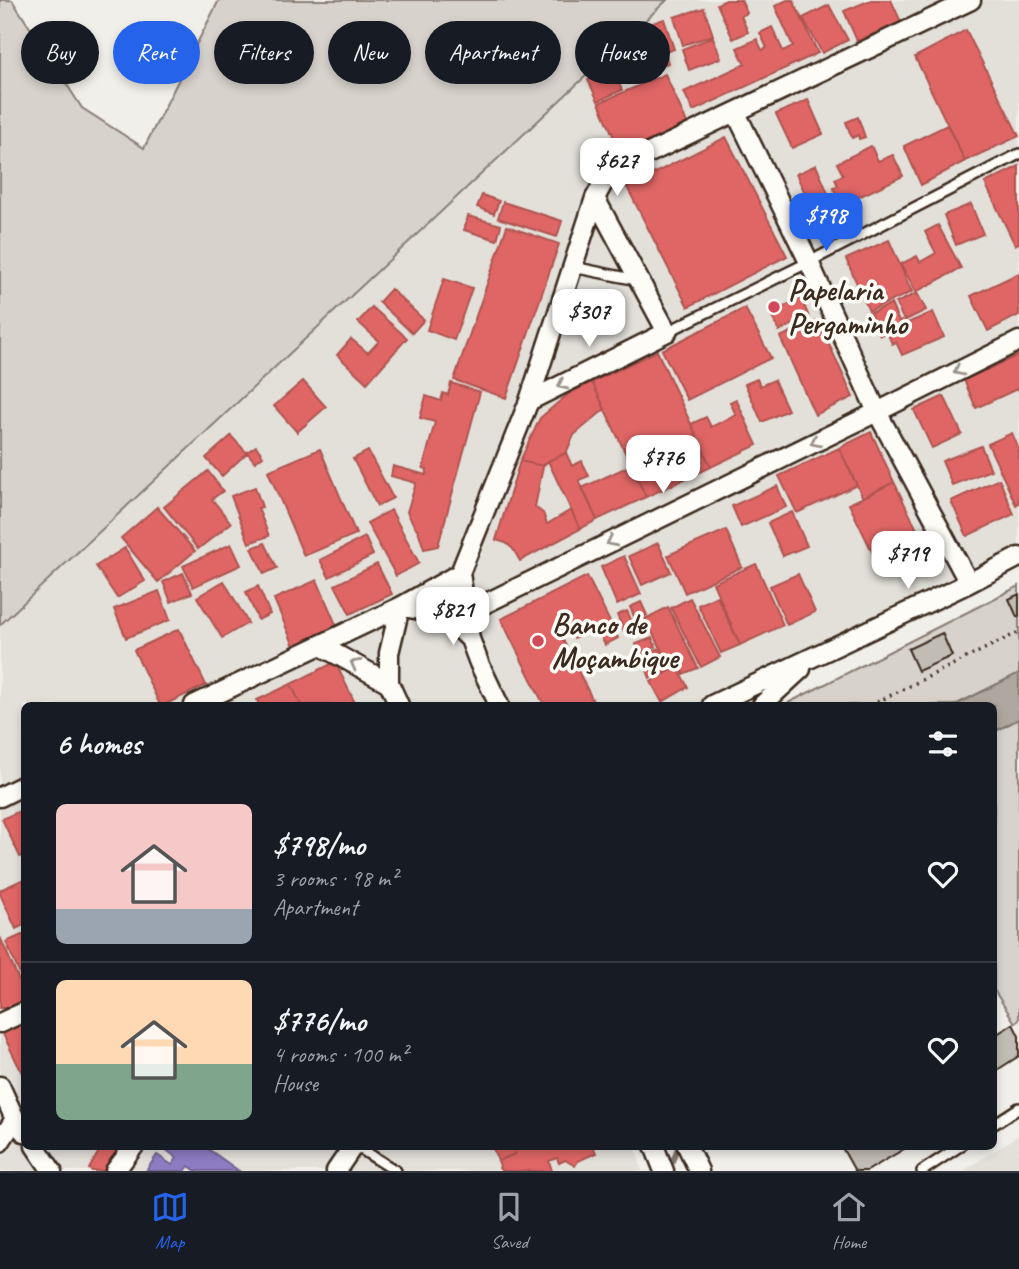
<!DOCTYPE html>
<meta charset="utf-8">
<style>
:root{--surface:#171b24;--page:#20242c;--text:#f1f3f6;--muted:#9ea1a6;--line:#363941;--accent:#2563eb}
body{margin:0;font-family:Caveat,sans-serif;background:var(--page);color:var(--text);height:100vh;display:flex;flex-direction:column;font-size:26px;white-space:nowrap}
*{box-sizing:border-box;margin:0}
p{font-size:23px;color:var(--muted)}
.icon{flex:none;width:38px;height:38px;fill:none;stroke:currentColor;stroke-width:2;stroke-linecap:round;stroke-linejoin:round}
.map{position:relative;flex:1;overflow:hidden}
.panel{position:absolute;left:21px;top:702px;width:976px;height:448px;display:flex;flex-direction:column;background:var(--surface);border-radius:10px;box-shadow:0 4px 10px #0003}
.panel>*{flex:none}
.top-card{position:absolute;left:21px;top:21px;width:978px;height:63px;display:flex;gap:14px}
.price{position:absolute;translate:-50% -60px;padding:0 16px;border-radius:14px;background:#fff;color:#222;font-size:23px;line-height:46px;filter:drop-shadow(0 2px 4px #0008)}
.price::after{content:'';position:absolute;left:50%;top:42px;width:21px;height:16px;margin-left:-10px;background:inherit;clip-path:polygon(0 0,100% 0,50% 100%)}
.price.current{background:var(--accent);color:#fff}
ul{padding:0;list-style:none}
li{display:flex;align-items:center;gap:21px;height:175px;padding:0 35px}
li+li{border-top:2px solid var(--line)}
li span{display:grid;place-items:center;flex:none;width:196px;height:140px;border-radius:10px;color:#555}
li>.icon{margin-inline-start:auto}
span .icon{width:84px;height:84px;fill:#fffc;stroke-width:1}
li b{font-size:30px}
h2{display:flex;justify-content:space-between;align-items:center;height:84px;padding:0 35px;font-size:30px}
.tag{padding:0 24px;border-radius:32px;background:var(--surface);box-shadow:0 4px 10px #0003;font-size:24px;line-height:63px}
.tag.current{background:var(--accent);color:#fff}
.dock{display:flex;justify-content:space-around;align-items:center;height:98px;border-top:2px solid var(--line);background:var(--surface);font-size:19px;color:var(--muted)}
.dock a{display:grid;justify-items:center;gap:4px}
.dock .current{color:var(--accent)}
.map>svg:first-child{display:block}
.built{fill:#e3e0da}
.green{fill:#d7d2cc;stroke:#897e75;stroke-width:2}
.water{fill:#aea69f;stroke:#80746b;stroke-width:2}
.shops{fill:#e06666;stroke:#ae5450;stroke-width:2}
.offices{fill:#8e7cc3;stroke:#756392;stroke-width:2}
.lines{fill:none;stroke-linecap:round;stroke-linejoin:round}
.stream{stroke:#80746b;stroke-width:5}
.building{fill:#c1bcb4;stroke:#3b2a1e;stroke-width:2}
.lane-casing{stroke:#3b2a1e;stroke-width:14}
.street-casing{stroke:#3b2a1e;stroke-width:23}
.path{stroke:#3b2a1e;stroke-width:3.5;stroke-dasharray:2 5;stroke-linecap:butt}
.lane{stroke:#fdfcf7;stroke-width:9}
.street{stroke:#fdfcf7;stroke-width:18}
.oneway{stroke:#9c938a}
.poi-dot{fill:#d1495b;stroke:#fdfcf7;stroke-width:2.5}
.labels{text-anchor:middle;stroke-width:7;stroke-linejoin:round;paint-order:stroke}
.poi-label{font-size:30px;font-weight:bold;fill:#3b2a1e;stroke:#fdfcf7;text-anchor:start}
</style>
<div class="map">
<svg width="1019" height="1171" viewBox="0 0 1019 1171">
<rect width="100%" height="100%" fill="#f1efea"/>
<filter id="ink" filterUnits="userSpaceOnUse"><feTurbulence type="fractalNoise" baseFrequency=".0143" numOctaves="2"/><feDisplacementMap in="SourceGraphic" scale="14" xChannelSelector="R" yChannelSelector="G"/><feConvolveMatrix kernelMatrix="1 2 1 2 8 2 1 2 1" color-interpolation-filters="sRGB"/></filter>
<g filter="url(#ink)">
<path class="built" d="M667 0H1019V564L764 694 755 705H24V1146H635L642 1171H0V625Z
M1019 1135V1171H963Z"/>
<path class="green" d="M0 0H12L82 108 144 148 219 0H667L0 625Z
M1019 586V1020L1015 1023 994 990V705H784Z"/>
<path class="water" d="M1019 673V719L994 732V705H955Z"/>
<path class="shops" d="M726 0H741L747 13 741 16 748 32 733 39 717 4Z
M787 0H793L818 53 693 111 684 92 745 64 737 48 757 39 762 50 767 48 760 33 772 27 783 51 793 46 775 6Z
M871 0H891L901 22 857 41 844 11Z
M829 5 848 40 822 53 803 18Z
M704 8 713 35 683 45 674 17Z
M664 19 674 49 665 52 668 63 650 69 653 76 640 80 638 72 635 73 625 45 645 38 641 27Z
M966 30 1019 136 965 161 915 57Z
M713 37 721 58 689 70 682 49Z
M612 69 622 90 598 101 588 80Z
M665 74 688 125 621 154 599 103Z
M808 100 823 134 792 148 776 114Z
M858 117 865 137 859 139 858 135 852 138 846 122Z
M947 125 965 161 921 185 904 146Z
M726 137 787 256 688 307 627 187Z
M871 146 878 161 893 155 903 176 854 199 857 205 819 223 796 174 816 165 830 198 837 195 833 188 838 186 835 179 843 175 837 163Z
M1019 166V243L1015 245 985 183Z
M482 195 499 201 494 214 477 207Z
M503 202 562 221 557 237 498 218Z
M971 204 983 234 956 245 944 215Z
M468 216 501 225 497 240 464 230Z
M938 225 961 268 916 292 901 264 917 256 920 262 936 253 925 232Z
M507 226 559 244 506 398 454 380Z
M889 240 912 292 869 311 846 259Z
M1019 273V315L988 331 971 296Z
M444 279 472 288 454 340 427 330Z
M391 289 424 320 412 333 379 302Z
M917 293 926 310 904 321 896 303Z
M801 298 809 317 779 331 770 313Z
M891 304 899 322 901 321 903 325 933 312 944 337 902 355 896 342 892 344 887 332 880 335 870 313Z
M372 307 407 338 367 383 337 355 351 339 368 353 379 341 358 322Z
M745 308 771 358 687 400 662 350Z
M818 320 853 397 815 415 780 337Z
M657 351 711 467 646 497 592 382Z
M1019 355V388L976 408 964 380Z
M757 379 760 386 774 380 788 410 762 422 745 384Z
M303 381 326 407 297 432 274 406Z
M592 382 605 409 574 435 566 453 548 461 543 466 520 461 540 418 568 394Z
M451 383 480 392 438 546 424 549 418 530 415 527 407 512 416 483 391 476 393 466 426 475 427 469 423 468 435 422 420 418 426 396 441 401 443 393 448 395Z
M944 396 962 434 932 448 914 410Z
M736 399 757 445 711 467 691 424 706 417 711 427 736 415 730 402Z
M871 432 894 482 863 498 839 448Z
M1012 433 1019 450V503L1016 505 988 444Z
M231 436 247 453 222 476 206 458Z
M256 446 263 456 255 462 247 452Z
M981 446 991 470 952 485 942 461Z
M839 448 857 485 797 513 779 476Z
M320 449 356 534 304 556 268 471Z
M368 451 393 498 377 506 353 459Z
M566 453 572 466 582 461 589 476 579 480 597 520 580 529 548 461Z
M520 461 543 466 535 507 543 513 547 524 571 510 580 529 520 561 513 549 506 543 496 540Z
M631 465 646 497 597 520 582 488Z
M208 471 223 491 212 499 231 523 198 549 164 507Z
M999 479 1014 514 967 536 951 501Z
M894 482 923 542 878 564 849 504Z
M777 486 786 507 741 527 732 506Z
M255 487 262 507 258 508 269 536 249 543 231 496Z
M157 507 195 551 158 582 121 538Z
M391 510 419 563 396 576 367 523Z
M792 512 807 546 783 556 768 523Z
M726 530 742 567 685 593 668 555Z
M365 537 373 555 329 577 320 560Z
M265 543 277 568 264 574 252 548Z
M658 543 671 572 642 585 629 556Z
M231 544 241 565 193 587 183 566Z
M125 548 145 581 117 598 96 566Z
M624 556 641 594 617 605 601 567Z
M377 564 392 594 350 614 335 585Z
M756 564 783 625 740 645 713 583Z
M183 573 192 593 171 602 163 582Z
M798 574 815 612 787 625 770 586Z
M587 576 618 638 605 645 596 627 574 638 568 627 559 632 595 705H544L501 619Z
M317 580 337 627 294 646 274 599Z
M224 581 248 623 222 638 197 597Z
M258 586 270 614 258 620 246 592Z
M159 591 170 620 126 638 114 609Z
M717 596 740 645 721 653 698 605Z
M690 598 720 657 701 667 671 608Z
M641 602 647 615 636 621 630 607Z
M668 607 698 668 683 674 680 663 674 656 664 654 645 619Z
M627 611 634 626 624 631 617 615Z
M179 629 206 685 164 705H160L134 650Z
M652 638 656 647 639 653 636 644Z
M660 648 670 670 650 678 641 656Z
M335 662 356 705H301L291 684Z
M677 667 688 687 662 702 651 682Z
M291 684 301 705H259L257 700Z
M24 809V855L20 857 2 819Z
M24 879V925L16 929 0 894V890Z
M24 934V984L6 942Z
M0 937 24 992V1002L4 1008H0Z
M24 1023V1077L3 1034Z
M102 1146H126L111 1171H92L89 1169Z
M492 1146H496L497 1149 504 1146H512L515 1154 498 1161Z
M512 1146H593L596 1153 578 1161 575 1166 565 1160 559 1163 557 1158 549 1161 552 1171H502L499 1168 500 1166 498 1161 515 1154Z"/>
<path class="offices" d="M161 1146H204L239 1171H196L189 1166 185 1171H146L157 1155 172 1165 177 1158Z"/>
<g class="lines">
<path class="stream" d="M669 1171 678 1146"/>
</g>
<path class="building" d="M1019 594V616L1017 617 1009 599Z
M942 633 952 656 918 671 908 649Z
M1013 1024 1019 1036V1056L994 1072V1036Z
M841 1146H909L867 1171H855Z"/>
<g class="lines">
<defs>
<path id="lane" d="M573 267 637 280
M667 332 809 262 1019 154
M994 1124 1019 1108
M356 1146 396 1171
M922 1171 960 1146"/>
<path id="street" d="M736 113 809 262 877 412 969 583
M529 401 667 332 595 198
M400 607C432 610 447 616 470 639
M466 613 877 412 1019 341
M321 646 389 683
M194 705 400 607 460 573
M399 705 389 683V653L400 607
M499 705 479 663 470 639 460 573 529 401 595 198 605 180 626 164 971 0
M712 705 969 583 1019 557
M762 705 801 669
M0 797 24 785
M0 1023 24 1012
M0 1086 15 1119 24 1132
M0 1142 15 1119
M35 1146 52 1171
M654 1146 664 1171
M687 1146 699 1171
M115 1171 134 1146
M336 1171 353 1146"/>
</defs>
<use href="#lane" class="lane-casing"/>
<use href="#street" class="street-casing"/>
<path class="path" d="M871 705 1019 632"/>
<use href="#lane" class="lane"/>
<use href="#street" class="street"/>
</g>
<defs><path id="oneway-chevron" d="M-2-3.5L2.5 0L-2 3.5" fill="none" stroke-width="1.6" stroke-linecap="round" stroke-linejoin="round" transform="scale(1.75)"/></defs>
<g class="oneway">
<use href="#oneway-chevron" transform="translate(958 371) rotate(153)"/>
<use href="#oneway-chevron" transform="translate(562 385) rotate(153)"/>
<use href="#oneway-chevron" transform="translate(815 442) rotate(154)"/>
<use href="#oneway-chevron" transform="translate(611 542) rotate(154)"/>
<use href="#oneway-chevron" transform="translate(355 664) rotate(-151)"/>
</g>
</g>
<g class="poi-dot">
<circle cx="774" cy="307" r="7"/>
<circle cx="538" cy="641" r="7"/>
</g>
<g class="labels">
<g class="poi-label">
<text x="788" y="300">Papelaria<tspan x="788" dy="34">Pergaminho</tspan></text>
<text x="552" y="634">Banco de<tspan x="552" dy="34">Moçambique</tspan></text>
</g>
</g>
</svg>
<b class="price" style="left:617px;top:198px">$627</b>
<b class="price current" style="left:826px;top:253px">$798</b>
<b class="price" style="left:589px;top:349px">$307</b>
<b class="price" style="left:663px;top:495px">$776</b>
<b class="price" style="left:908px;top:591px">$719</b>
<b class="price" style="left:453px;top:647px">$821</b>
<div class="top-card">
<a class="tag">Buy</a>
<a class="tag current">Rent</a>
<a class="tag">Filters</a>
<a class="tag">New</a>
<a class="tag">Apartment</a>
<a class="tag">House</a>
</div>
<section class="panel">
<h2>6 homes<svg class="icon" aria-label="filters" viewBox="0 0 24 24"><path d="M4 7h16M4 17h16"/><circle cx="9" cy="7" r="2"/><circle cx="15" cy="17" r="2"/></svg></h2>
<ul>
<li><span style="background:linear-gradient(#f6c9c9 75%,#9aa5b1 0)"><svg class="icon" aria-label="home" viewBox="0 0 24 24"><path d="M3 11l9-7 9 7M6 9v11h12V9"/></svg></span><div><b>$798/mo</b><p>3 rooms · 98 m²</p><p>Apartment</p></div><svg class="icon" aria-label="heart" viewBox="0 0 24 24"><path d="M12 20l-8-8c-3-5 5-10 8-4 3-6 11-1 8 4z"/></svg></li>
<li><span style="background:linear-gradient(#ffd9b3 60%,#7fa58c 0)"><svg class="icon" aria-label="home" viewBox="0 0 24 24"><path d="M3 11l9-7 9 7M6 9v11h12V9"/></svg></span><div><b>$776/mo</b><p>4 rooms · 100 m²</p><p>House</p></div><svg class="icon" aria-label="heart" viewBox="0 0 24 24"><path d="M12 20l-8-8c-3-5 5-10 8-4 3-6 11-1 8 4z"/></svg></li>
</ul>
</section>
</div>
<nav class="dock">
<a class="current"><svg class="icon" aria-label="map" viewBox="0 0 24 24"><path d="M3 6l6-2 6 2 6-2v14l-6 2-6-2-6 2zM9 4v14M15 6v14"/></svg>Map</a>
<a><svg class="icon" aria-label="saved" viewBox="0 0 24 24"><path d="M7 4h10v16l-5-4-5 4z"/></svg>Saved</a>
<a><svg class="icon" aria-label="home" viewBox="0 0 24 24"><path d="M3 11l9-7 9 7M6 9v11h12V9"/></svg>Home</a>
</nav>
